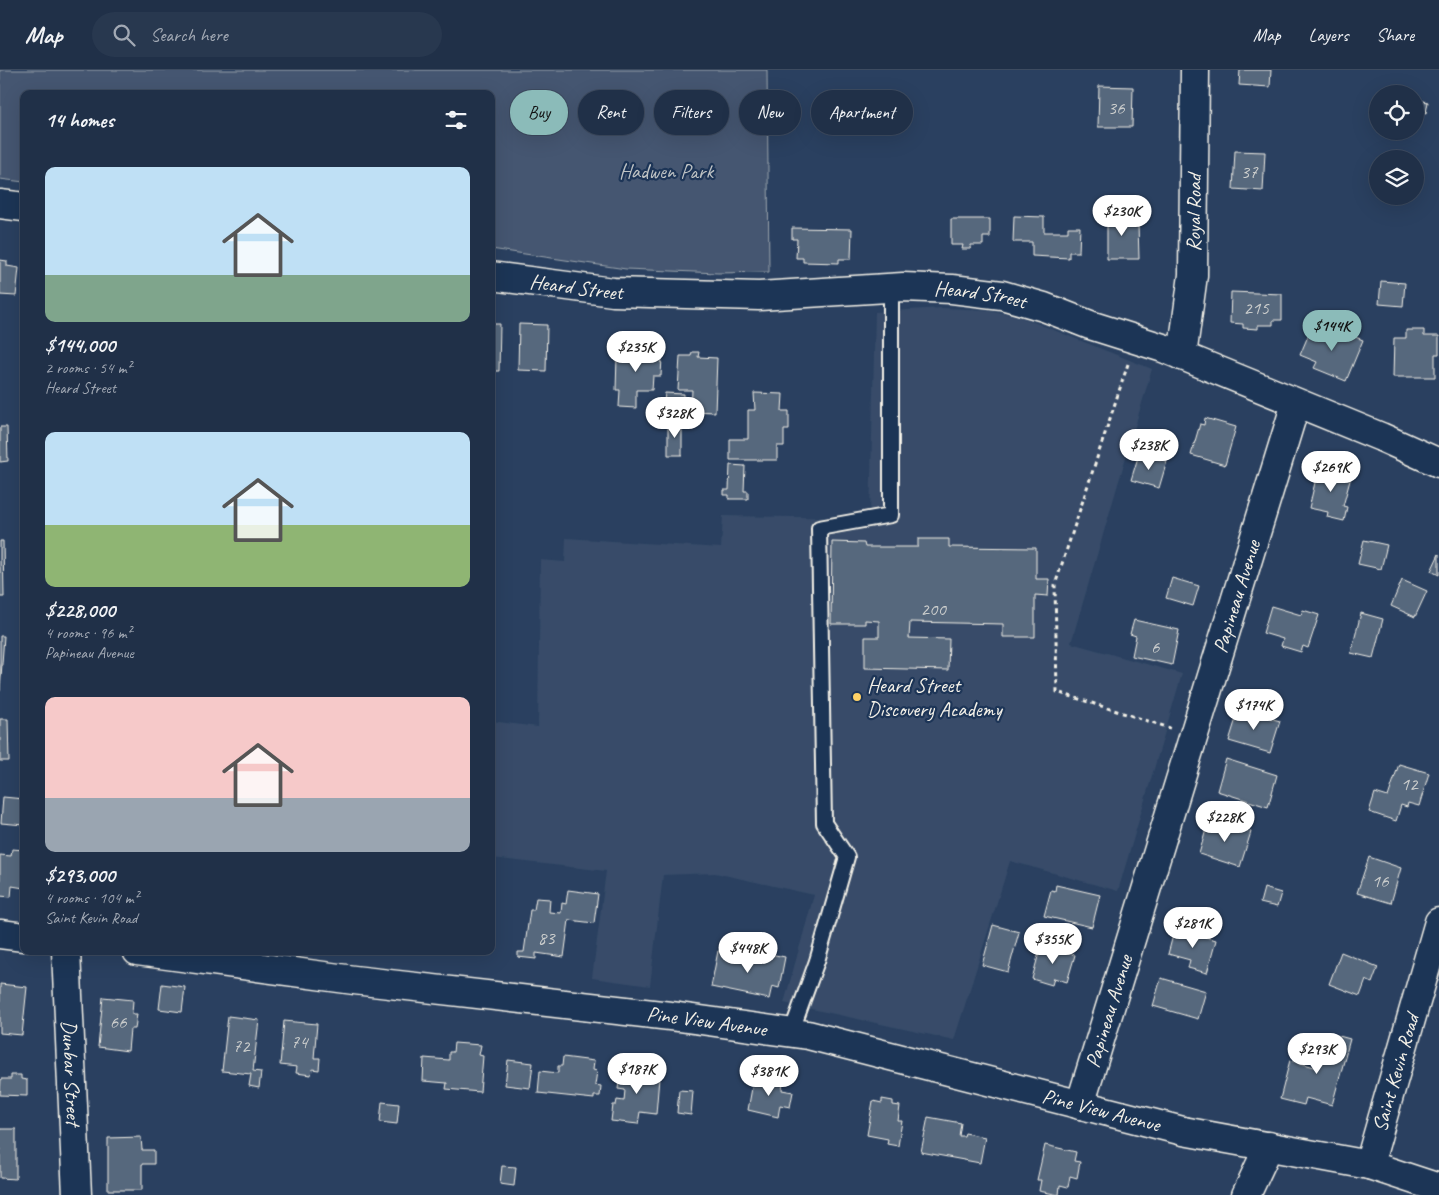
<!DOCTYPE html>
<meta charset="utf-8">
<style>
:root{--surface:#203048;--page:#28384f;--text:#f1f3f6;--muted:#a2a9b4;--line:#3d4b60;--accent:#8bbbb9}
body{margin:0;font-family:Caveat,sans-serif;background:var(--page);color:var(--text);height:100vh;display:flex;flex-direction:column;font-size:19px;white-space:nowrap}
*{box-sizing:border-box;margin:0}
p{font-size:16px;color:var(--muted)}
.icon{flex:none;width:28px;height:28px;fill:none;stroke:currentColor;stroke-width:2;stroke-linecap:round;stroke-linejoin:round}
.map{position:relative;flex:1;overflow:hidden}
.panel{position:absolute;left:20px;top:20px;width:475px;height:865px;display:flex;flex-direction:column;background:var(--surface);border-radius:10px;box-shadow:0 5px 20px #0002,0 0 0 1px var(--line)}
.panel>*{flex:none}
.banner{position:absolute;left:510px;top:20px;width:475px;height:45px;display:flex;gap:10px}
.buttons{position:absolute;left:1369px;top:15px;display:grid;gap:10px}
.buttons a{display:grid;place-items:center;width:55px;height:55px;border-radius:50%;background:var(--surface);box-shadow:0 5px 20px #0002,0 0 0 1px var(--line);font-size:25px}
.price{position:absolute;translate:-50% -42px;padding:0 11px;border-radius:18px;background:#fff;color:#222;font-size:16px;line-height:32px;filter:drop-shadow(0 1px 2px #0008)}
.price::after{content:'';position:absolute;left:50%;top:30px;width:15px;height:11px;margin-left:-8px;background:inherit;clip-path:polygon(0 0,100% 0,50% 100%)}
.price.selected{background:var(--accent);color:#111}
ul{padding:0;list-style:none}
li{display:grid;align-content:center;gap:10px;height:265px;padding:0 25px}
li span{display:grid;place-items:center;height:155px;border-radius:10px;color:#555}
li>.icon{margin-inline-start:auto}
span .icon{width:90px;height:90px;fill:#fffc;stroke-width:1}
li b{font-size:21px}
h2{display:flex;justify-content:space-between;align-items:center;height:60px;padding:0 25px;font-size:21px}
.pill{padding:0 18px;border-radius:22px;background:var(--surface);box-shadow:0 5px 20px #0002,0 0 0 1px var(--line);font-size:18px;line-height:45px}
.pill.selected{background:var(--accent);color:#111}
header{display:flex;align-items:center;gap:30px;box-sizing:border-box;height:70px;padding:0 25px;background:var(--surface);border-bottom:1px solid var(--line)}
header strong{font-size:24px}
nav{display:flex;gap:28px;margin-inline-start:auto;font-size:18px}
.search{width:350px;height:45px;background:var(--page);display:flex;align-items:center;gap:12px;box-sizing:border-box;padding:0 18px;border-radius:28px;color:var(--muted);font-size:19px}
.map>svg:first-child{display:block}
.built{fill:#374c69}
.green{fill:#445771;stroke:#9ca4ac}
.building{fill:#56677d;stroke:#f4f1e8}
.lines{fill:none;stroke-linecap:round;stroke-linejoin:round}
.service-casing{stroke:#f4f1e8;stroke-width:18}
.minor-casing{stroke:#f4f1e8;stroke-width:31}
.tertiary-casing{stroke:#f4f1e8;stroke-width:31}
.path{stroke:#f4f1e8;stroke-width:3;stroke-dasharray:4 4;stroke-linecap:butt}
.service{stroke:#1d3557;stroke-width:14}
.minor{stroke:#1d3557;stroke-width:28}
.tertiary{stroke:#1d3557;stroke-width:28}
.poi-dot{fill:#ffd166;stroke:#1d3557;stroke-width:2}
.labels{text-anchor:middle;stroke-width:4.5;stroke-linejoin:round;paint-order:stroke}
.number-label{font-size:19px;fill:#cccecd}
.park-label{font-size:21px;fill:#bfc3c4;stroke:#1d3557}
.street-label{font-size:21px;fill:#f4f1e8;stroke:#1d3557}
.poi-label{font-size:21px;fill:#f4f1e8;stroke:#1d3557;text-anchor:start}
</style>
<header>
<strong>Map</strong>
<div class="search"><svg class="icon" aria-label="search" viewBox="0 0 24 24"><circle cx="10" cy="10" r="6"/><path d="M15 15l6 6"/></svg>Search here</div>
<nav><a>Map</a><a>Layers</a><a>Share</a></nav>
</header>
<div class="map">
<svg width="1439" height="1125" viewBox="0 0 1439 1125">
<rect width="100%" height="100%" fill="#2a4060"/>
<filter id="ink" filterUnits="userSpaceOnUse"><feTurbulence type="fractalNoise" baseFrequency=".02" numOctaves="2"/><feDisplacementMap in="SourceGraphic" scale="10" xChannelSelector="R" yChannelSelector="G"/><feConvolveMatrix kernelMatrix="1 2 1 2 8 2 1 2 1" color-interpolation-filters="sRGB"/></filter>
<g filter="url(#ink)">
<path class="built" d="M942 238 990 240 1021 247 1152 299 1071 573 1182 604 1118 821 1010 791 954 970 784 933 814 825 715 803 663 805 650 916 592 908 606 801 491 788V651L538 657 540 490 565 492 566 468 721 478 723 446 870 448 875 242Z"/>
<path class="green" d="M0 0H767L769 202 718 203 626 199 491 179V24H24V112L0 109Z"/>
<path class="building" d="M1240 0H1271L1270 17 1239 15Z
M1099 16 1133 17 1132 57H1098Z
M1415 29 1428 32 1426 43 1415 41Z
M1235 81 1265 82 1263 121 1233 119Z
M1107 144H1133V154H1138L1139 189H1107Z
M1014 146 1044 147V162H1068V157H1080L1079 182H1069V188L1032 186V172H1013Z
M951 149H990V167H983V175H971V179H962L963 175H951Z
M792 158 852 159 851 189H839V193L803 192V188H796L797 169H792Z
M0 190 7 191V196L19 198 16 226 0 225Z
M1381 211 1405 213 1403 236 1379 234Z
M1231 222 1282 224V250H1273V255H1258V259L1243 258V254L1230 253Z
M491 254H500L499 301H491Z
M519 254 547 255 546 301 518 300Z
M1330 257 1363 270 1346 311 1314 298 1317 292 1300 285 1311 259 1327 265Z
M1406 260H1424V266H1439V284H1435V307H1393L1394 268H1406Z
M621 275 651 276 650 286 662 287 661 306H653L652 320H636V338L619 337 620 320H616L617 287H621Z
M692 282H699L698 287 717 288 715 342 691 341 692 320H678L680 286H691Z
M665 323 684 324 683 344 663 343Z
M754 323 783 324 782 341H789V360H784V376H777V390H730V369H748V340H755Z
M1205 348 1236 357 1225 395 1191 385 1200 354 1204 355Z
M668 354H682V385H668Z
M0 357H7L8 391 0 392Z
M1139 384 1167 391 1159 418 1131 410Z
M730 395 745 396 744 421H748V429H729V425H724V420H729Z
M1325 396 1352 403 1343 436 1347 437 1344 451 1327 447 1328 442 1309 438 1317 404 1322 405Z
M918 469H949V477L1036 478V509H1049L1048 526 1035 525V567H1003V554L910 552 909 568 949 569 948 600 865 598V567H879V551L865 550V554H831L832 472 864 473 865 477H918Z
M1364 470 1387 475 1381 499 1358 494Z
M0 471H3L4 527H0Z
M1439 484V505L1431 501Z
M1172 508 1199 516 1193 536 1166 528Z
M1402 510 1427 521 1415 547 1391 536Z
M1271 536 1301 545 1303 540 1319 545 1308 578 1303 576 1301 582 1281 576 1283 569 1263 563Z
M1361 543 1383 549 1373 588 1351 583Z
M1134 550 1179 560 1172 595 1132 586 1136 566 1130 564Z
M0 566H4L0 621Z
M1239 639 1280 651 1270 683 1229 671Z
M0 649H8L9 691H0Z
M1226 689 1277 705 1268 737 1217 721Z
M1399 694 1429 703 1419 736 1408 733 1407 737 1401 735 1396 751 1369 742 1375 723 1388 727Z
M3 727 24 729V755L1 753Z
M1209 749 1251 762 1240 797 1199 784Z
M12 779 24 780V818L12 816 11 827 0 826V785L11 786Z
M1369 787 1401 798 1391 833 1357 823Z
M1056 815 1100 825 1092 857 1044 846 1051 820 1055 821Z
M1264 818 1281 823 1277 837 1260 833Z
M568 820 598 824 594 853 569 850 564 887 536 883V889L518 887V882H524L530 840H534L536 828 550 829 549 842 561 843 562 833 566 834Z
M993 855 1019 862 1008 902 982 895Z
M1175 858 1216 870 1207 903 1188 898 1190 890 1168 884Z
M1041 875 1075 885 1067 912 1054 908 1052 915 1032 909Z
M718 881 754 889 755 881 785 887 779 918 772 916 769 929 711 917Z
M1341 882 1378 897 1372 913 1366 910 1360 926 1329 914Z
M1161 908 1206 921 1198 949 1153 936Z
M0 914 27 917 22 965 0 963Z
M162 914 185 917 182 942 159 939Z
M103 927 133 930 132 944H137L135 959H130L128 981 98 977Z
M228 946 259 950 253 1001 261 1002 259 1018 249 1016 251 1004 222 1001Z
M284 951 317 954 314 988H320L319 1000 312 999 311 1005 296 1003 297 997 280 995Z
M1328 963 1350 969 1332 1035 1306 1028 1304 1035 1280 1029 1290 990 1318 998Z
M454 973 481 975 479 985 483 986 480 1022 446 1019 447 1013 423 1011 424 988 449 990V982H453Z
M563 987 594 991 593 1000 597 1001 595 1015 601 1016 600 1026H594V1029L538 1023 540 1001 558 1003V996H562Z
M508 990 533 993 530 1018 505 1015Z
M631 995 657 998 656 1008H659L656 1044 640 1042 638 1054 611 1051 613 1035H616L617 1030 624 1031 625 1020 618 1019 619 1012 625 1013 627 1004H630Z
M11 1005H21V1009L27 1010V1026L0 1025 1 1009H11Z
M754 1007 783 1013 782 1020 793 1022 790 1037 780 1035 778 1047 748 1040Z
M679 1020 693 1021 691 1045 677 1043Z
M882 1029 893 1031V1035L900 1036 898 1051H902L898 1076 887 1074 888 1069 867 1065 873 1031 882 1033Z
M382 1032 399 1034 397 1054 380 1052Z
M928 1047 961 1053 959 1066H964L965 1063 985 1067 980 1093 921 1082Z
M0 1059H16V1109L0 1108Z
M141 1067 142 1080H154V1094H142V1120H108V1068Z
M1045 1075 1076 1082 1074 1091 1080 1092 1077 1108 1070 1106 1068 1117 1060 1115 1059 1125 1039 1121 1041 1110H1037Z
M502 1096 516 1097 514 1116 500 1114Z"/>
<g class="lines">
<defs>
<path id="service" d="M791 963 817 891 847 787 824 753 819 458 891 445V218"/>
<g id="minor">
<path id="s1" d="M1182 286 1193 205 1195 0"/>
<path d="M0 864 24 867"/>
<path id="s2" d="M66 881 77 1125"/>
<path id="s3" d="M137 881 354 910 679 947 808 965 1183 1061 1369 1095 1439 1118"/>
<path id="s4" d="M1080 1035 1296 333"/>
<path id="s5" d="M1369 1095 1439 852"/>
<path d="M1246 1125 1269 1076"/>
</g>
<g id="tertiary">
<path d="M0 134 24 137"/>
<path id="s6" d="M491 206 613 222 759 226 903 217 952 219 1002 225 1044 237 1090 255 1163 278 1381 367 1439 393"/>
</g>
</defs>
<use href="#service" class="service-casing"/>
<use href="#minor" class="minor-casing"/>
<use href="#tertiary" class="tertiary-casing"/>
<path class="path" d="M1128 294 1055 515 1057 622 1170 658"/>
<use href="#service" class="service"/>
<use href="#minor" class="minor"/>
<use href="#tertiary" class="tertiary"/>
</g>
</g>
<circle class="poi-dot" cx="857" cy="627" r="5"/>
<g class="labels">
<g class="number-label">
<text x="1116" y="44">36</text>
<text x="1249" y="108">37</text>
<text x="1256" y="244">215</text>
<text x="933" y="545">200</text>
<text x="1155" y="583">6</text>
<text x="1409" y="720">12</text>
<text x="1380" y="817">16</text>
<text x="546" y="874">83</text>
<text x="118" y="958">66</text>
<text x="299" y="978">74</text>
<text x="241" y="982">72</text>
</g>
<g class="park-label">
<text x="666" y="108">Hadwen Park</text>
</g>
<g class="street-label">
<text dy="7" stroke="none"><textPath href="#s1" startOffset="144">Royal Road</textPath></text>
<text dy="7" stroke="none"><textPath href="#s6" startOffset="86">Heard Street</textPath></text>
<text dy="7" stroke="none"><textPath href="#s6" startOffset="491">Heard Street</textPath></text>
<text dy="7" stroke="none"><textPath href="#s4" startOffset="532">Papineau Avenue</textPath></text>
<text dy="7" stroke="none"><textPath href="#s4" startOffset="98">Papineau Avenue</textPath></text>
<text dy="7" stroke="none"><textPath href="#s3" startOffset="574">Pine View Avenue</textPath></text>
<text dy="7" stroke="none"><textPath href="#s5" startOffset="96">Saint Kevin Road</textPath></text>
<text dy="7" stroke="none"><textPath href="#s2" startOffset="122">Dunbar Street</textPath></text>
<text dy="7" stroke="none"><textPath href="#s3" startOffset="979">Pine View Avenue</textPath></text>
</g>
<g class="poi-label">
<text x="867" y="622">Heard Street<tspan x="867" dy="24">Discovery Academy</tspan></text>
</g>
</g>
</svg>
<div class="buttons">
<a><svg class="icon" aria-label="locate" viewBox="0 0 24 24"><circle cx="12" cy="12" r="6"/><path d="M12 2v4M12 18v4M2 12h4M18 12h4"/></svg></a>
<a><svg class="icon" aria-label="layers" viewBox="0 0 24 24"><path d="M12 4l9 5-9 5-9-5zM3 14l9 5 9-5"/></svg></a>
</div>
<b class="price" style="left:1122px;top:167px">$230K</b>
<b class="price selected" style="left:1332px;top:282px">$144K</b>
<b class="price" style="left:636px;top:303px">$235K</b>
<b class="price" style="left:675px;top:369px">$328K</b>
<b class="price" style="left:1149px;top:401px">$238K</b>
<b class="price" style="left:1331px;top:423px">$269K</b>
<b class="price" style="left:1254px;top:661px">$174K</b>
<b class="price" style="left:1225px;top:773px">$228K</b>
<b class="price" style="left:1193px;top:879px">$281K</b>
<b class="price" style="left:1053px;top:895px">$355K</b>
<b class="price" style="left:748px;top:904px">$448K</b>
<b class="price" style="left:1317px;top:1005px">$293K</b>
<b class="price" style="left:637px;top:1025px">$187K</b>
<b class="price" style="left:769px;top:1027px">$381K</b>
<div class="banner">
<a class="pill selected">Buy</a>
<a class="pill">Rent</a>
<a class="pill">Filters</a>
<a class="pill">New</a>
<a class="pill">Apartment</a>
</div>
<section class="panel">
<h2>14 homes<svg class="icon" aria-label="filters" viewBox="0 0 24 24"><path d="M4 7h16M4 17h16"/><circle cx="9" cy="7" r="2"/><circle cx="15" cy="17" r="2"/></svg></h2>
<ul>
<li><span style="background:linear-gradient(#bfe0f5 70%,#7fa58c 0)"><svg class="icon" aria-label="home" viewBox="0 0 24 24"><path d="M3 11l9-7 9 7M6 9v11h12V9"/></svg></span><div><b>$144,000</b><p>2 rooms · 54 m²</p><p>Heard Street</p></div></li>
<li><span style="background:linear-gradient(#bfe0f5 60%,#8fb573 0)"><svg class="icon" aria-label="home" viewBox="0 0 24 24"><path d="M3 11l9-7 9 7M6 9v11h12V9"/></svg></span><div><b>$228,000</b><p>4 rooms · 96 m²</p><p>Papineau Avenue</p></div></li>
<li><span style="background:linear-gradient(#f6c9c9 65%,#9aa5b1 0)"><svg class="icon" aria-label="home" viewBox="0 0 24 24"><path d="M3 11l9-7 9 7M6 9v11h12V9"/></svg></span><div><b>$293,000</b><p>4 rooms · 104 m²</p><p>Saint Kevin Road</p></div></li>
</ul>
</section>
</div>
